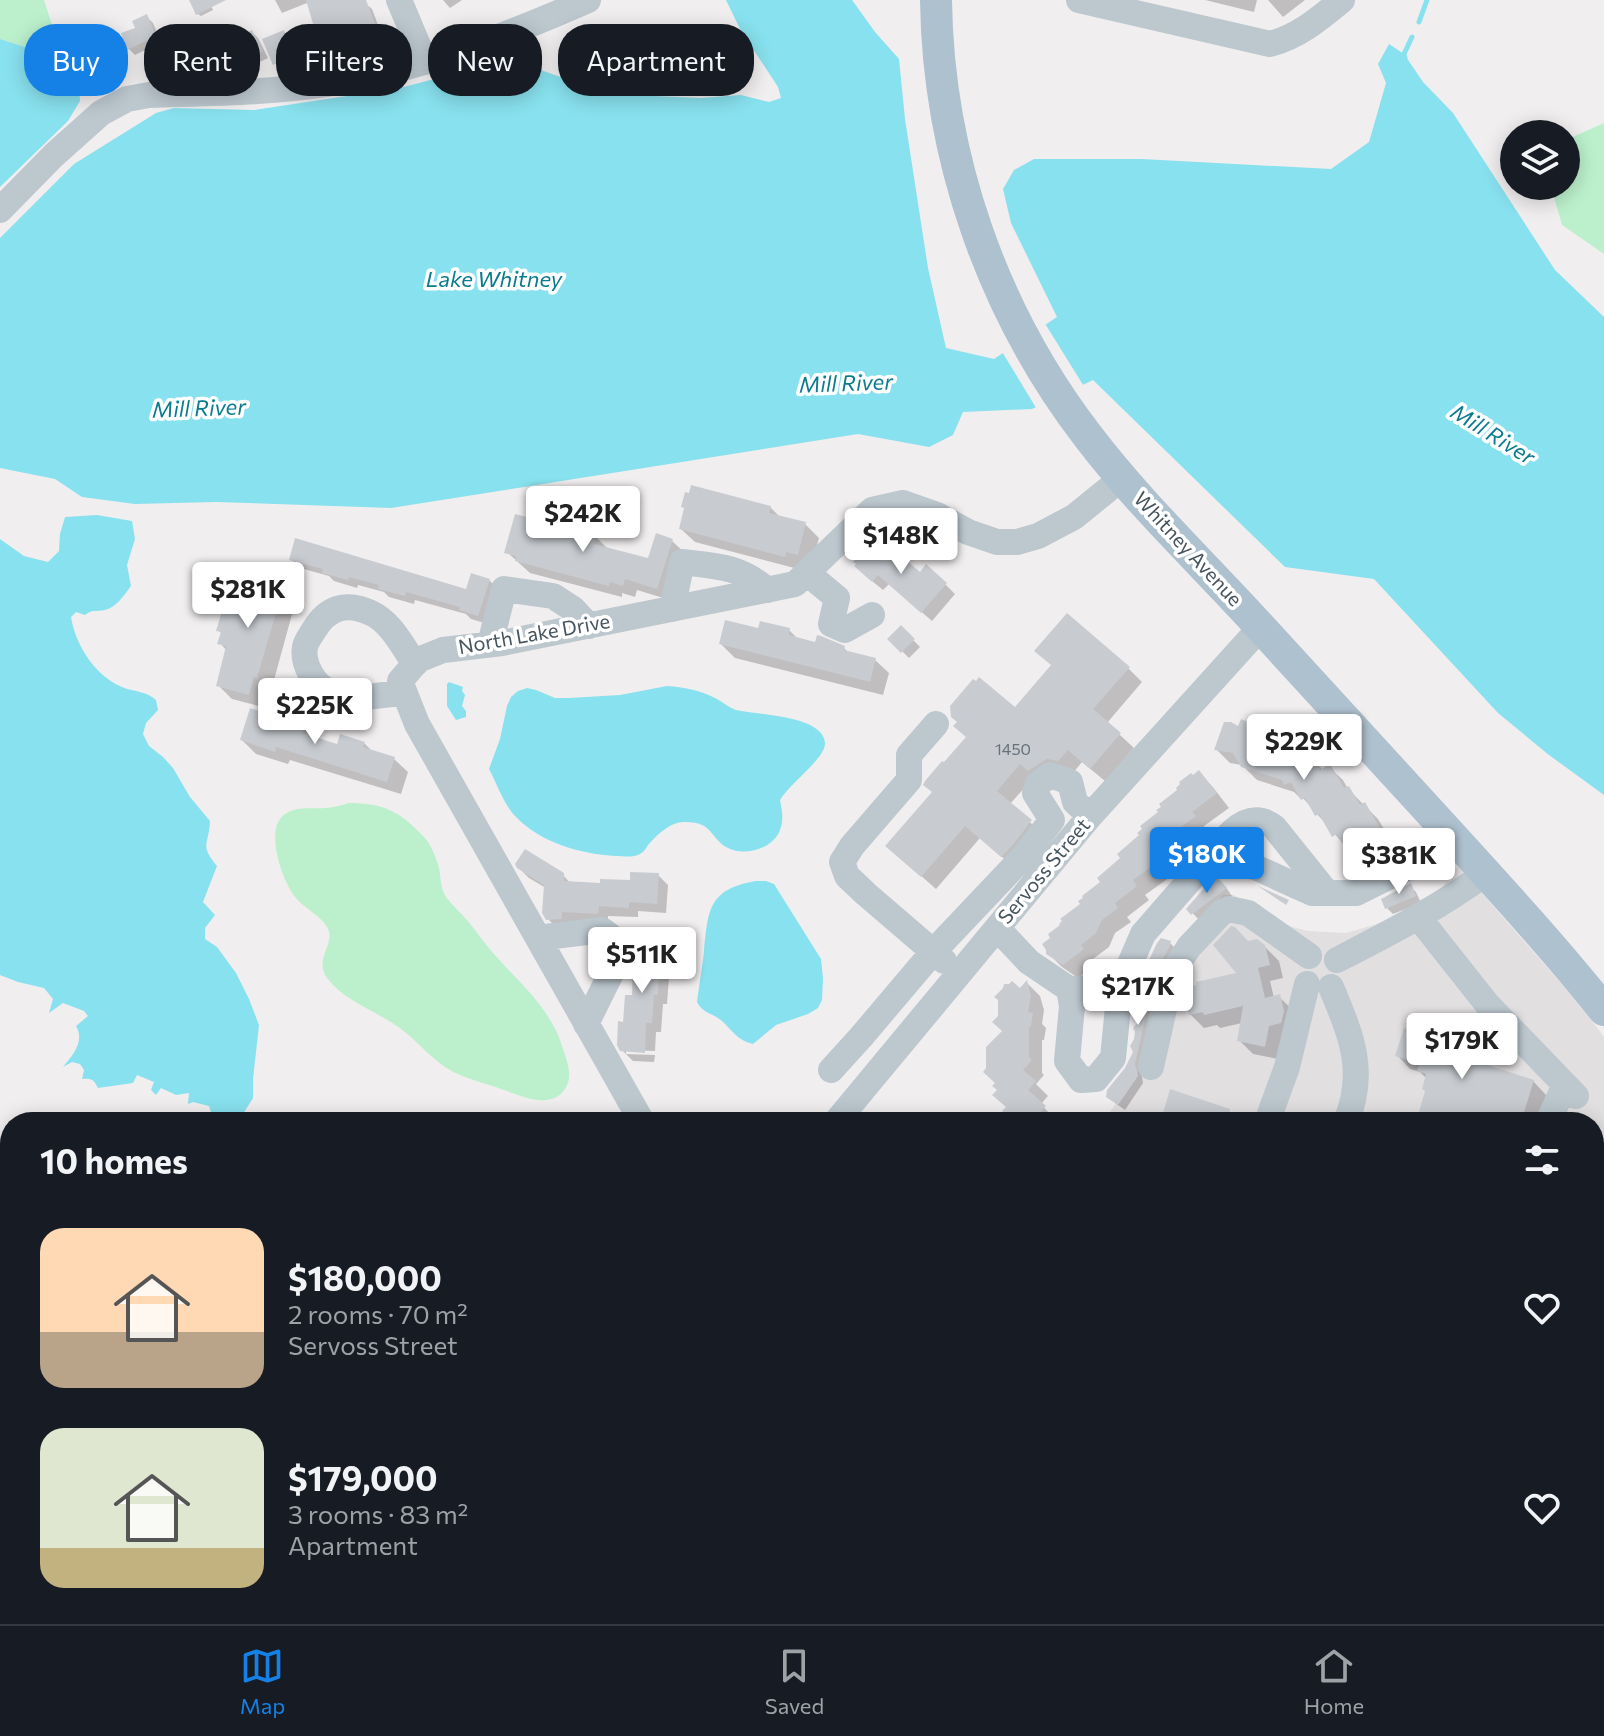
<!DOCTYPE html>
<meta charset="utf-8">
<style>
:root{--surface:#171b24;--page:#242831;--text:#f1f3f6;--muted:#9ea1a6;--line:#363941;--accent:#1580e5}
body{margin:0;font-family:Commissioner,sans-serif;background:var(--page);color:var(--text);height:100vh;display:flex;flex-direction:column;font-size:30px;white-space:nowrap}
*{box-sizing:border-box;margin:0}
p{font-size:26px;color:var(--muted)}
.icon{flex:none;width:44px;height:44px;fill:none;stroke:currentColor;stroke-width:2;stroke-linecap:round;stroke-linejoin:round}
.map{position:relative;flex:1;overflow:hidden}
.sheet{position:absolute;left:0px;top:1112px;width:1604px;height:512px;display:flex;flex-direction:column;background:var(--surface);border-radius:32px 32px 0 0;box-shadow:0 4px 20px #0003}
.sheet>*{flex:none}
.top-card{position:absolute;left:24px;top:24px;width:800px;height:72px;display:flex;gap:16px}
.controls{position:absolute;left:1500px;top:120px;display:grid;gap:16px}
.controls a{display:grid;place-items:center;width:80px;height:80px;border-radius:50%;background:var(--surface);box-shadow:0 4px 20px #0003;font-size:40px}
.price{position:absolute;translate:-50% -68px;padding:0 18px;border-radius:8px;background:#fff;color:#222;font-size:26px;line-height:52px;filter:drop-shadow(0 2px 4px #0008)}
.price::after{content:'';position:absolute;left:50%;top:48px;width:24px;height:18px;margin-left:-12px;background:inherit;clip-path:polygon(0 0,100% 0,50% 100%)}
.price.current{background:var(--accent);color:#fff}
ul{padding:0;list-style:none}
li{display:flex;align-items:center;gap:24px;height:200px;padding:0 40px}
li span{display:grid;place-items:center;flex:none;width:224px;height:160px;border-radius:24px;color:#555}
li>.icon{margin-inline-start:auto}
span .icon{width:96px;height:96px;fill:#fffc;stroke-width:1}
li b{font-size:34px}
h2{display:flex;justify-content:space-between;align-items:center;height:96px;padding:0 40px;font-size:34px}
.tag{padding:0 28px;border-radius:32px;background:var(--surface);box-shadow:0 4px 20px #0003;font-size:28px;line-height:72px}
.tag.current{background:var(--accent);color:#fff}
.tabs{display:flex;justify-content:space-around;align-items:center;height:112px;border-top:2px solid var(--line);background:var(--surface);font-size:22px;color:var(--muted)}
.tabs a{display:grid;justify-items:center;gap:4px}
.tabs .current{color:var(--accent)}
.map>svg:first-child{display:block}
.education{fill:#e2dfe1}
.green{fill:#bcf0cc}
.water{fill:#88e1ee}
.pier{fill:#f1eeef}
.shadow{fill:#0003}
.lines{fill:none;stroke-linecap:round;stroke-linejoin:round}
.stream{stroke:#88e1ee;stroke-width:5}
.building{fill:#c8ccd1}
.minor{stroke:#bcc7ce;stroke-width:26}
.major{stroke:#aec1ce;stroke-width:32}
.labels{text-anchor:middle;stroke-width:7;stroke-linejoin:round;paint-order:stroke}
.number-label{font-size:16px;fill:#66727a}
.street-label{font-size:20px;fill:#46545d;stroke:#fff}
.water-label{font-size:22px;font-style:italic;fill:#0b7c8e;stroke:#fff}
</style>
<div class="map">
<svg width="1604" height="1624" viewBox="0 0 1604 1624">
<rect width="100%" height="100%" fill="#f1eeef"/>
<path class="education" d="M1458 866 1581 1006 1604 1037V1135L1594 1150V1122H1103L1139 1071 1204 916 1223 895H1234L1273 922 1308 931 1346 933 1391 920 1437 894Z"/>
<path class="green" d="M0 0H44L63 59 0 39Z
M1604 123V254L1562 225 1551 186H1566V140Z
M349 803C382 803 400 811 423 836 431 844 436 857 439 868 441 878 440 887 446 897 452 905 460 912 466 919 474 928 481 939 489 948 510 974 538 996 554 1027 559 1035 562 1046 565 1055 569 1067 572 1078 565 1089 551 1110 522 1096 504 1090 489 1084 473 1081 458 1074 436 1065 420 1043 401 1029 379 1012 345 1002 327 978 313 958 337 944 327 927 320 915 305 909 296 898 283 883 267 837 280 819 290 805 310 809 325 808 333 808 341 805 349 803Z"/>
<path class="water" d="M726 0H852L875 32 899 59 905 119 928 268 946 348 994 359 1057 317 1011 223 1003 189 1014 170 1034 159H1142L1331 169 1369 142 1386 83 1378 64 1389 44 1404 54 1423 82 1453 113 1555 270 1604 317V795L1549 755 1498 713 1374 579 1285 567 1093 380 1032 409 963 412 953 435 929 447 858 434 391 508 216 502 135 504 82 497 55 479 0 468V238L74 164 156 113 174 108 254 110 400 88 510 59 608 94 701 98 741 95 769 102 781 98 778 87 740 29Z
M0 39 63 59 79 84 80 101 68 121 0 187Z
M97 515 132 521 135 539 127 565 131 586C124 595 117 607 105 610 96 612 92 609 85 615L76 612 71 617C76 647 97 679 127 689 139 692 146 692 156 700L158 710 146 723 143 734 149 746 163 757 173 768 190 797 210 821C209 845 199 845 217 866L203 902 215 915 205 928V939L217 947 236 973 249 999 259 1025 253 1079V1098L240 1119 214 1122 209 1106 193 1102 188 1104 189 1093 176 1095 161 1088 156 1095 151 1090 154 1082 137 1075 133 1083 98 1088C94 1080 92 1078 82 1079L84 1070 80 1064 72 1062 63 1067C73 1055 85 1041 76 1026L88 1016 84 1011 63 1003 49 1013 53 999 44 988 18 982 0 975V539L24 556 48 562 59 551 60 534 65 517Z
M449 682 463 687 462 691 465 695 462 706 466 711V717L456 720 447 706V684Z
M667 686C683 687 700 690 715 698 723 702 728 707 736 710 756 715 823 715 825 743 826 758 790 783 780 800 782 810 784 820 780 830 774 848 745 857 728 848 709 838 714 821 683 822 669 823 657 835 648 845 646 848 644 852 640 854 633 858 623 856 616 856 581 854 541 843 516 817 504 805 497 784 489 769L500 739 507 706 511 697 518 691 527 688 536 690 555 698H569L620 695Z
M756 881H766L774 884 821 959 823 978 822 1000 818 1008 808 1014 776 1025 753 1044C738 1041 733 1031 722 1021 713 1013 703 1014 697 1002 699 985 702 969 704 952 708 909 709 889 756 881Z"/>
<path class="pier" d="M1044 322 1085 388 1038 411 1001 350Z"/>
<path class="shadow" d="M196 0H208L213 10 201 16 198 14Z
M275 0H311L312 1 282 13Z
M341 0H360L365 3 372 9 383 38 362 45 356 38Z
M443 0H462L450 8Z
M1205 0H1257L1254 12Z
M1268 0H1305L1283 17Z
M147 17 153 23 161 42 135 55 129 49 124 34 137 29Z
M320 21 326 27 335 47 306 59 301 54Z
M252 32 258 38 268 58 245 69 239 63Z
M283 32 298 51 302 61 281 70 275 63Z
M209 37 216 43 219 55 200 61 194 55Z
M770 507 781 518 805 524 819 538 811 568 798 569 695 542 681 529Z
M595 536 609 550 649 560 672 541 685 553 670 600 637 590 635 597 622 593V597L530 573 507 552Z
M291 559 467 591 489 580 499 590 488 624 471 619 466 614 415 600 414 604 389 597 384 592 358 585 357 588 334 581 329 576 300 568Z
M894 563 945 584 955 594 932 621 889 584 883 590 866 576Z
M279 575 292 589 290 597 293 599 291 605 294 607 271 691 268 690 263 707 232 699 218 685 227 651 220 643 222 634 218 630 228 615 241 603Z
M901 628 920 647 909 658 890 639Z
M760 630H789L799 640 844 648 850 654 875 660 889 673 883 695 735 658 721 644Z
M1128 668 1142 682 1107 723 1134 748 1105 781 1082 762 1072 774 1035 776 1010 804 1044 835 1016 869 980 838 936 889 902 859 1015 710Z
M304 728 314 738 338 746 364 743 372 751 394 759 408 772 401 794 290 760 288 764 256 754 242 740Z
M1295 744 1323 770 1329 767 1343 780 1348 789 1378 819 1394 846 1387 851 1390 855 1387 857 1389 861 1367 873 1353 858 1348 849 1302 797 1300 798 1294 792 1257 780 1242 765 1230 763 1217 750Z
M1199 773 1212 786 1229 808 1204 826 1208 831 1185 848 1189 853 1165 871 1170 877 1145 895 1149 900 1127 917 1131 922 1115 933 1109 947 1093 959 1096 963 1078 978 1062 967 1048 953 1082 904 1161 813Z
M518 867 563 875 571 884 632 883 658 875 668 885 666 913 638 911V917L608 916V923L571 921V928L558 929 548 919 546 888 529 878Z
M1225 886 1232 896 1199 920 1189 909Z
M1410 886 1416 892 1421 903 1393 914 1387 908Z
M667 940 677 950 675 977H669L667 1004H663L661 1032H656L655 1051 626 1050V1054L655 1055 654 1062 633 1061 622 1050 625 1024 640 968Z
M1170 943 1176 949 1141 1071 1143 1083 1125 1110 1115 1103 1136 1052 1139 1024 1151 991 1146 975Z
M1249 943 1264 946 1279 961 1283 978 1270 981 1274 998 1279 997 1293 1010 1278 1059 1253 1054 1239 1040 1242 1023 1220 1028 1217 1025 1204 1028 1190 1014 1240 974Z
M1027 983 1040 996 1044 1010 1042 1024 1046 1028 1044 1040H1042V1073L1044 1075 1036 1084 1048 1096 1041 1104 1057 1122H1007L1008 1108 999 1090 1004 1031 1020 991Z
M1452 1041 1476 1044 1490 1057 1487 1066 1533 1081 1546 1095 1538 1122H1418L1427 1091V1079L1420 1072 1410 1069 1397 1055Z
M1172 1092 1229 1111 1239 1122H1162Z
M1599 1379 1604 1381V1404L1594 1400V1388Z
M1594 1471 1604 1477V1549L1594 1545Z
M1600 1581 1604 1582V1619L1588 1615 1584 1619 1559 1614H1594V1591L1598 1592Z
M213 1614H242V1624H219V1620Z
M317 1614H340V1618H335L336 1624H316Z
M431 1614H462L463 1623 432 1624Z
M537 1614H562V1624H537Z
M671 1614H699L700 1624H671Z
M765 1614H800L805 1619V1624H765Z
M917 1614H940L941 1624H917Z
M1104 1614H1125L1123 1624H1098H1102Z
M1162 1614H1186L1183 1624H1159Z
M1245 1614H1332L1338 1615 1344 1622 1343 1624H1261L1251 1621Z"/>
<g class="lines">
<path class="stream" d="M1419 22 1427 0
M1405 58 1404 54 1412 37"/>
</g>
<path class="building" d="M189 0H226L196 15Z
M306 0H366L378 32 325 49 324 46 319 48 318 46 298 54 314 27Z
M147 14 156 36 127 50 121 33 135 28 132 21Z
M252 30 263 51 237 64 227 42Z
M284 30 289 44 292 42 297 54 273 65 262 39Z
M210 35 214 49 192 56 187 42Z
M691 485 771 506 769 513 806 522 798 555 786 552 785 557 679 529 684 508 681 507 685 492 689 493Z
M515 514 596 534 594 544 648 558 656 533 673 539 657 589 625 579 623 586 610 582 609 586 515 561 516 556 504 553Z
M295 538 466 589 471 573 490 579 478 616 459 610 460 607 406 592 405 596 378 589 379 585 349 577 348 580 322 573 323 569 289 560Z
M871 541 894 560 899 554 920 572 926 564 947 583 921 613 878 575 872 582 854 566 856 564 853 562Z
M249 565 280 573 277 583 280 584 278 591 282 592 257 678 254 677 249 695 216 686 226 646 217 644 221 632 216 631 222 611 226 612 230 598 240 600Z
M1067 613 1130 667 1093 709 1121 733 1090 769 1068 750 1058 761 1047 759 1028 771 1020 764 997 791 1032 820 1012 846 1001 857 965 826 921 877 885 846 932 792 923 785 925 781 942 761 944 762 966 737 953 726 957 722 951 717 950 706 973 679 976 681 979 677 1015 707 1051 665 1034 651Z
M725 620 758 628 760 621 790 628 789 635 815 642 817 635 821 636 845 646 844 650 876 658 870 682 719 644Z
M901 625 915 639 901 653 887 639Z
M250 708 305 726 303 733 337 744 340 734 365 742 363 747 395 757 387 782 276 747 275 752 240 740Z
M1241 719 1296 742 1295 744 1299 746 1298 749 1309 753 1320 770 1330 764 1344 788 1349 786 1360 805 1365 802 1382 832 1375 836 1378 841 1375 843 1377 846 1354 860H1352L1337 834 1332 837 1319 814 1315 816 1305 798 1301 800 1291 782 1284 785 1282 780 1241 767 1233 753 1214 750 1224 722H1231L1238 726Z
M1199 770 1217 793 1192 812 1196 816 1173 833 1177 838 1153 856 1158 862 1133 880 1137 886 1115 903 1118 908 1102 920 1096 933 1081 945 1084 949 1063 965 1046 954V950L1042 944 1050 938 1048 934 1060 925 1059 924 1062 921 1060 919 1080 904 1078 901 1083 898 1082 896 1100 882 1097 878 1120 858 1117 854 1139 835 1137 833 1142 829 1140 826 1158 812 1156 810 1161 807 1159 804 1177 790 1176 788 1180 784 1179 782 1191 773 1193 775Z
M525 849 564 873V881L600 883V879L630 880V872L659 873 657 904 629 902V908L599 906 598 914 562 912V919L546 920 542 913 544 885 517 868 515 864Z
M1217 877 1227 888 1191 915 1186 909 1207 885Z
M1411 883 1416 896 1385 909 1381 899Z
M1258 886 1289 900 1286 905Z
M1231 926 1235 927 1248 941 1257 939 1265 945 1270 965 1258 968 1265 998 1280 994 1284 1011 1281 1023 1269 1026 1265 1047 1237 1041 1243 1006 1204 1015 1203 1012 1189 1015 1184 994 1185 988 1196 985V982L1236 973 1213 945Z
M639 937 667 938 666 968H659L658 995H654L652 1023H646L645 1053 620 1051 617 1045 618 1021 623 1022 625 995H632L633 966H638Z
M1161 938 1171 941 1169 948 1156 970 1135 1064 1138 1076 1118 1105 1106 1097 1107 1090 1125 1068 1133 1052 1130 1046 1134 1039 1135 1032 1133 1028 1137 1023 1138 1015 1136 1010 1140 1006 1141 989H1148L1144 974 1147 970 1149 960 1157 943Z
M1027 980 1031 996 1028 1012 1033 1013 1031 1026 1029 1027V1057L1032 1060 1023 1070 1036 1081 1028 1090 1046 1106 1031 1122H999L1006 1115 1002 1111 1006 1107 992 1095 997 1090 992 1086 995 1083 983 1072 986 1068V1047L1002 1031 992 1022 998 1016V1000L994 997 1003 988 1004 984H1009L1012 981 1020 988Z
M1404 1028 1420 1033 1424 1029 1451 1038 1452 1034 1478 1042 1474 1056 1484 1059 1482 1063 1534 1080 1521 1122H1416L1425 1091 1422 1089 1426 1074 1417 1071 1419 1064 1395 1056Z
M1170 1089 1230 1109 1226 1122H1189L1163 1113Z"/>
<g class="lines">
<path class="minor" d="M399 0 425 62
M1079 0 1270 44C1299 36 1319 19 1342 0
M0 210 54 155 101 113 127 99 149 95C208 93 268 93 327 84 418 70 504 37 588 0
M807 573 837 598 831 624 845 630 872 615
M672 609 682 562C716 566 740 566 767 590
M490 644 504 589 553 596 573 609 589 626
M404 692C379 696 356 700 331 692 314 687 302 663 305 647 306 641 311 635 314 630 327 608 346 601 371 613 391 622 403 647 415 664
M936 724 909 755V780L852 846 842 862 847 876 866 894 944 961
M1213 860C1219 842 1241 816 1262 821 1265 821 1271 825 1274 827L1327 893
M1419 918 1487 1004 1576 1096
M997 928 1029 962 1069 989 1120 987 1143 934 1196 873 1213 860 1255 867 1312 893H1356L1402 870 1445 829
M538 938 602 930 621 944 619 957 586 1024
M1337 960C1391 932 1437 909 1486 873
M1331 987C1351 1035 1367 1071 1346 1122
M1069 989 1072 1006 1067 1061 1081 1080 1096 1079 1113 1058 1120 987
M1151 1067 1172 973 1189 947 1222 912 1229 909 1248 913 1309 956
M831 1070 861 1037 933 952 1024 856 1052 820 1035 793 1038 784 1050 775 1070 782 1075 802 1090 816
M642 1122 417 724 400 681 418 660 443 650 502 643 795 584 872 510 903 503 937 515 968 532 997 542H1017L1038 536 1074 517 1122 478
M836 1122 1090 816 1261 627
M1267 1122 1287 1067 1307 984
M1548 1122 1565 1085
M0 1152 10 1156
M1594 1437 1604 1441
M491 1614V1624
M731 1614V1624
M965 1614V1624
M1430 1614 1473 1624
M30 1624V1614
M271 1624V1614
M1208 1624 1210 1614"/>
<path class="major" d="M936 0C938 156 992 311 1087 435 1137 501 1198 559 1254 620 1320 692 1386 764 1452 836 1504 893 1556 950 1604 1010"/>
</g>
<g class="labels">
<g class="number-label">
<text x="1013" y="755">1450</text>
</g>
<g class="street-label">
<text transform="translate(1188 549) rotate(47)" y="7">Whitney Avenue</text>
<text transform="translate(534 634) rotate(-10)" y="7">North Lake Drive</text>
<text transform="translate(1044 871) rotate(-50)" y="7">Servoss Street</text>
</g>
<g class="water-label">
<text x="494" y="287">Lake Whitney</text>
<text transform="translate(846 383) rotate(-2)" y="8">Mill River</text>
<text transform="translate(199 408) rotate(-2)" y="8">Mill River</text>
<text transform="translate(1493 434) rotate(32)" y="8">Mill River</text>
</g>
</g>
</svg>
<div class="controls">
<a><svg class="icon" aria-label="layers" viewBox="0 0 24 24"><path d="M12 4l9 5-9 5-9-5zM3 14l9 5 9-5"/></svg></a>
</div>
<b class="price" style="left:583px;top:554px">$242K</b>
<b class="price" style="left:901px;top:576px">$148K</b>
<b class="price" style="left:248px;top:630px">$281K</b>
<b class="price" style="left:315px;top:746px">$225K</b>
<b class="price" style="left:1304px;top:782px">$229K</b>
<b class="price current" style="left:1207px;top:895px">$180K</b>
<b class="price" style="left:1399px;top:896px">$381K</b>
<b class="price" style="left:642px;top:995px">$511K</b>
<b class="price" style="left:1138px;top:1027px">$217K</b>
<b class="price" style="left:1462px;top:1081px">$179K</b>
<div class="top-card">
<a class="tag current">Buy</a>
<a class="tag">Rent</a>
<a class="tag">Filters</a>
<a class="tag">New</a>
<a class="tag">Apartment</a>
</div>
<section class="sheet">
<h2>10 homes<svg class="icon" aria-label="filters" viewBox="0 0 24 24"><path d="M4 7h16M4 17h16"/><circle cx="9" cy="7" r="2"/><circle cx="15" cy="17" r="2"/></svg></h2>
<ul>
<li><span style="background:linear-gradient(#ffd9b3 65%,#b9a48a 0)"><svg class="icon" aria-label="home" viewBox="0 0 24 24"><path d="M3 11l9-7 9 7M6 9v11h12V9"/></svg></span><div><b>$180,000</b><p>2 rooms · 70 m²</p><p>Servoss Street</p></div><svg class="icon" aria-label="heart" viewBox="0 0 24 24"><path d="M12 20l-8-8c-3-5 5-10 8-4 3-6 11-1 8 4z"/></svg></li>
<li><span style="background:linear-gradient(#dfe7d0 75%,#c2b280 0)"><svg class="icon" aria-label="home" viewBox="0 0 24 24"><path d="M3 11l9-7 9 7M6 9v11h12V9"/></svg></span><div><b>$179,000</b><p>3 rooms · 83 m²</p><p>Apartment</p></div><svg class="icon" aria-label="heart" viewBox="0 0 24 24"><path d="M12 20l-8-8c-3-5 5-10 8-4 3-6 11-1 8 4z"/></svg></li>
</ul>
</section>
</div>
<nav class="tabs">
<a class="current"><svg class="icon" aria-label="map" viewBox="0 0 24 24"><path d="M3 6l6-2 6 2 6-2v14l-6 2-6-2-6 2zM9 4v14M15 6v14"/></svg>Map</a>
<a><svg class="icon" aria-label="saved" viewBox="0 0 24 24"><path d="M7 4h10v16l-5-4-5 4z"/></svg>Saved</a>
<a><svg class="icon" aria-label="home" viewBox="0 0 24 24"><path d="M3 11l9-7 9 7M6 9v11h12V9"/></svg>Home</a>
</nav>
